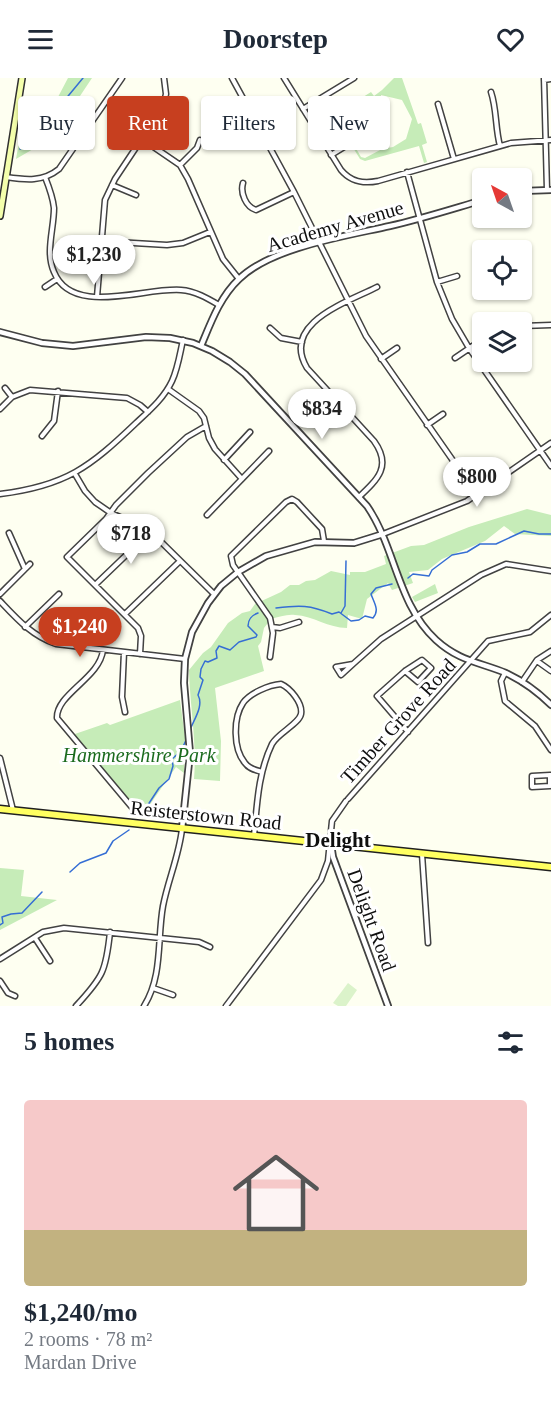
<!DOCTYPE html>
<meta charset="utf-8">
<style>
:root{--surface:#fff;--page:#f2f2f3;--text:#1f2937;--muted:#747a83;--line:#e0e1e3;--accent:#c73f1f}
body{margin:0;font-family:Georgia,serif;background:var(--page);color:var(--text);height:100vh;display:flex;flex-direction:column;font-size:22px;white-space:nowrap}
*{box-sizing:border-box;margin:0}
p{font-size:20px;color:var(--muted)}
.icon{flex:none;width:33px;height:33px;fill:none;stroke:currentColor;stroke-width:2;stroke-linecap:round;stroke-linejoin:round}
.map{position:relative;height:928px;overflow:hidden}
.panel{display:flex;flex-direction:column;background:var(--surface);flex:1}
.panel>*{flex:none}
.hud{position:absolute;left:18px;top:18px;width:516px;height:54px;display:flex;gap:12px}
.needle{width:39px;rotate:320deg}
.buttons{position:absolute;left:472px;top:90px;display:grid;gap:12px}
.buttons a{display:grid;place-items:center;width:60px;height:60px;border-radius:6px;background:var(--surface);box-shadow:0 2px 4px #0004;font-size:30px}
.price{position:absolute;translate:-50% -51px;padding:0 14px;border-radius:21px;background:#fff;color:#222;font-size:20px;line-height:39px;filter:drop-shadow(0 2px 3px #0008)}
.price::after{content:'';position:absolute;left:50%;top:36px;width:18px;height:14px;margin-left:-9px;background:inherit;clip-path:polygon(0 0,100% 0,50% 100%)}
.price.on{background:var(--accent);color:#fff}
ul{padding:0;list-style:none}
li{display:grid;align-content:center;gap:12px;height:318px;padding:0 24px}
li+li{border-top:2px solid var(--line)}
li span{display:grid;place-items:center;height:186px;border-radius:6px;color:#555}
li>.icon{margin-inline-start:auto}
span .icon{width:108px;height:108px;fill:#fffc;stroke-width:1}
li b{font-size:26px}
h2{display:flex;justify-content:space-between;align-items:center;height:72px;padding:0 24px;font-size:26px}
.pill{padding:0 21px;border-radius:6px;background:var(--surface);box-shadow:0 2px 4px #0004;font-size:21px;line-height:54px}
.pill.on{background:var(--accent);color:#fff}
header{display:flex;justify-content:space-between;align-items:center;height:78px;padding:0 24px;background:var(--surface);font-size:27px;font-weight:700}
.map>svg:first-child{display:block}
.green{fill:#c6ecb8}
.pitch{fill:#dbf3ca}
.lines{fill:none;stroke-linecap:round;stroke-linejoin:round}
.stream{stroke:#356ed4;stroke-width:1.5}
.minor-casing{stroke:#424242;stroke-width:7}
.tertiary-casing{stroke:#424242;stroke-width:8}
.secondary-casing{stroke:#313131;stroke-width:8}
.primary-casing{stroke:#202020;stroke-width:9}
.minor{stroke:#fff;stroke-width:4}
.tertiary{stroke:#fff;stroke-width:4.5}
.secondary{stroke:#f4ffac;stroke-width:5}
.primary{stroke:#ffff61;stroke-width:6}
.labels{text-anchor:middle;stroke-width:6;stroke-linejoin:round;paint-order:stroke}
.street-label{font-size:20px;fill:#0f0f0f;stroke:#fff}
.park-label{font-size:20px;font-style:italic;fill:#1b6b1e;stroke:#fff}
.neighbourhood-label{font-size:21px;font-weight:bold;fill:#0f0f0f;stroke:#fff}
</style>
<header><svg class="icon" aria-label="menu" viewBox="0 0 24 24"><path d="M4 6h16M4 12h16M4 18h16"/></svg>Doorstep<svg class="icon" aria-label="heart" viewBox="0 0 24 24"><path d="M12 20l-8-8c-3-5 5-10 8-4 3-6 11-1 8 4z"/></svg></header>
<div class="map">
<svg width="551" height="928" viewBox="0 0 551 928">
<rect width="100%" height="100%" fill="#fefff1"/>
<path class="green" d="M68 0H92L52 60 16 81 20 58 58 19Z
M394 0H402L418 46 421 45 427 65 422 67 427 84 424 85 419 68 365 83 360 81 352 68 354 67 361 79 365 80 382 71 393 69 406 61 412 41 402 22 381 17 382 36 379 18 366 25 359 34 341 45 350 60 347 62 324 23 327 21 336 36 371 14 374 18 382 12Z
M527 431 551 437V458L515 456 504 448 485 463 442 481 428 492 409 494 413 505 392 512 388 505 367 521 362 541 348 537 347 550C328 550 314 538 295 537 287 536 279 539 271 541L264 550 261 564 258 568 264 593 215 610 221 663 220 703 194 701C197 664 190 629 189 592L203 575 211 569 228 545 242 535 250 533 255 526 281 514 290 507H299L306 503 315 502 331 493 350 497V494H365L386 486 384 478 411 468 424 467 469 449Z
M435 506 438 515 415 524 412 519Z
M180 622 185 660 184 695 176 689 142 738 72 657 107 645 110 647Z
M0 790 24 792 21 818 57 822 0 852Z"/>
<path class="pitch" d="M348 905 357 912 346 928H338L333 925Z"/>
<g class="lines">
<path class="stream" d="M20 71 39 59 45 45 51 43 54 40 64 23 83 0
M408 500 413 496 429 498 432 492 452 477 467 474 480 466H496L524 453 539 456H551
M276 530C300 527 310 527 332 536L339 534 351 543 359 542 365 538 373 540C380 532 374 525 371 516L376 510 392 506
M341 535 345 528 346 483
M190 652C194 641 204 628 198 617L203 602 200 599 201 591 205 583 208 584 217 580 216 573 219 568 230 572 239 564 256 559 257 557 248 548C248 542 252 537 258 535
M140 739 159 710 169 701 173 688 172 681 181 673 187 660
M70 794 80 785 106 775 113 763 129 752
M0 847 3 845 2 839 11 836 22 835 42 814"/>
<defs>
<path id="minor" d="M232 0 294 114 366 258 477 417
M284 0 341 92C351 104 363 106 378 103L511 65 551 62
M544 0 547 112
M544 2 551 1
M491 14C497 32 495 49 500 68
M438 26 454 81
M303 31 354 0
M142 61 180 87 188 101 223 181 239 201
M331 77 385 44
M180 87 197 70 200 62
M407 94 437 204 452 241 469 270 551 388
M6 99C26 102 43 104 59 91L122 0
M45 99C49 109 53 120 54 130 54 151 45 174 54 194 72 239 144 209 181 212 195 213 207 220 219 227
M243 105C240 115 246 129 256 132L294 114
M112 107 136 117
M100 163 167 167 183 165 210 154
M437 204 457 198
M45 209 57 201
M97 219 105 122 115 101 163 29 166 16 164 0
M522 248 551 247
M270 250 281 260 302 264
M455 280 483 261
M381 281 397 270
M5 310 12 319
M168 311 199 333 204 340 209 360 215 371 242 401
M0 331 12 319 30 312 127 320 140 327 148 334
M427 347 443 336
M42 358 54 343 58 313
M224 382 250 354
M75 396 85 413 95 424 111 435 149 452 214 516
M0 416C66 408 90 389 136 345 150 332 164 320 172 303 178 290 180 275 183 262
M359 419C378 401 392 388 374 363L307 290C280 245 348 224 377 209
M207 437 269 373
M9 455 25 491
M383 456 467 423 551 365
M95 507 145 459 149 452
M0 516 30 486
M0 523C17 541 32 558 56 566L185 581
M125 536 180 483
M25 549 59 516
M272 549 280 550 299 544
M77 569 79 553 89 542
M103 572C100 600 56 616 57 640L135 733
M124 574 122 619 125 634
M140 576 141 558 138 550 67 479 106 441 116 427 148 395 187 359 206 348
M270 579 273 555 270 540 233 487 231 478 286 424 292 421 297 424 322 451 324 463
M537 583 551 593
M353 586 341 597 336 589 353 586 381 561 481 497 506 486 551 493
M405 593 418 604 431 590 422 582 405 593 377 618 408 654
M505 595 501 603 505 623 535 648 551 672
M522 604 537 582 551 573
M0 680 13 732
M550 697V708L532 709V698L550 697H551
M348 721 488 563 530 554 551 537
M254 758C257 727 258 695 272 666 278 655 299 646 301 636 303 625 290 610 281 606 269 607 250 615 243 625 233 640 233 671 245 685 249 691 256 692 262 694
M422 776 428 865
M35 860 50 883
M0 881 43 854 64 850 199 864 210 869
M0 903 8 915 15 918
M153 910 173 917
M76 928C103 899 106 893 110 854
M144 928C163 898 157 861 163 828 168 802 179 778 182 751
M226 928 321 802 328 783 332 743 346 723"/>
<path id="tertiary" d="M522 113 551 112
M0 254 42 265 73 268 146 259 170 260 193 265 212 273 230 284 245 296 367 428C396 470 397 526 436 562 459 583 479 584 506 595 523 603 538 614 551 627
M201 268C211 244 220 219 239 201 272 169 346 158 390 148 421 141 452 131 483 122
M182 751 190 675 184 605 185 581 192 554 208 525 221 508 238 494 266 478 315 464 354 465 383 456
M331 766 333 779 388 928"/>
<path id="secondary" d="M0 138 22 0"/>
<path id="primary" d="M0 731 551 789"/>
</defs>
<use href="#minor" class="minor-casing"/>
<use href="#tertiary" class="tertiary-casing"/>
<use href="#secondary" class="secondary-casing"/>
<use href="#primary" class="primary-casing"/>
<use href="#minor" class="minor"/>
<use href="#tertiary" class="tertiary"/>
<use href="#secondary" class="secondary"/>
<use href="#primary" class="primary"/>
</g>
<g class="labels">
<g class="street-label">
<text transform="translate(335 148) rotate(-16)" y="7">Academy Avenue</text>
<text transform="translate(398 643) rotate(-48)" y="7">Timber Grove Road</text>
<text transform="translate(206 737) rotate(6)" y="7">Reisterstown Road</text>
<text transform="translate(372 842) rotate(70)" y="7">Delight Road</text>
</g>
<g class="park-label">
<text x="139" y="684">Hammershire Park</text>
</g>
<g class="neighbourhood-label">
<text x="338" y="769">Delight</text>
</g>
</g>
</svg>
<div class="buttons">
<a><svg class="needle" viewBox="-14 -14 28 28"><path d="M0-13l5 13h-10z" fill="#e53935"/><path d="M0 13l5-13h-10z" fill="#747a83"/></svg></a>
<a><svg class="icon" aria-label="locate" viewBox="0 0 24 24"><circle cx="12" cy="12" r="6"/><path d="M12 2v4M12 18v4M2 12h4M18 12h4"/></svg></a>
<a><svg class="icon" aria-label="layers" viewBox="0 0 24 24"><path d="M12 4l9 5-9 5-9-5zM3 14l9 5 9-5"/></svg></a>
</div>
<b class="price" style="left:94px;top:208px">$1,230</b>
<b class="price" style="left:322px;top:362px">$834</b>
<b class="price" style="left:477px;top:430px">$800</b>
<b class="price" style="left:131px;top:487px">$718</b>
<b class="price on" style="left:80px;top:580px">$1,240</b>
<div class="hud">
<a class="pill">Buy</a>
<a class="pill on">Rent</a>
<a class="pill">Filters</a>
<a class="pill">New</a>
</div>
</div>
<section class="panel">
<h2>5 homes<svg class="icon" aria-label="filters" viewBox="0 0 24 24"><path d="M4 7h16M4 17h16"/><circle cx="9" cy="7" r="2"/><circle cx="15" cy="17" r="2"/></svg></h2>
<ul>
<li><span style="background:linear-gradient(#f6c9c9 70%,#c2b280 0)"><svg class="icon" aria-label="home" viewBox="0 0 24 24"><path d="M3 11l9-7 9 7M6 9v11h12V9"/></svg></span><div><b>$1,240/mo</b><p>2 rooms · 78 m²</p><p>Mardan Drive</p></div></li>
</ul>
</section>
